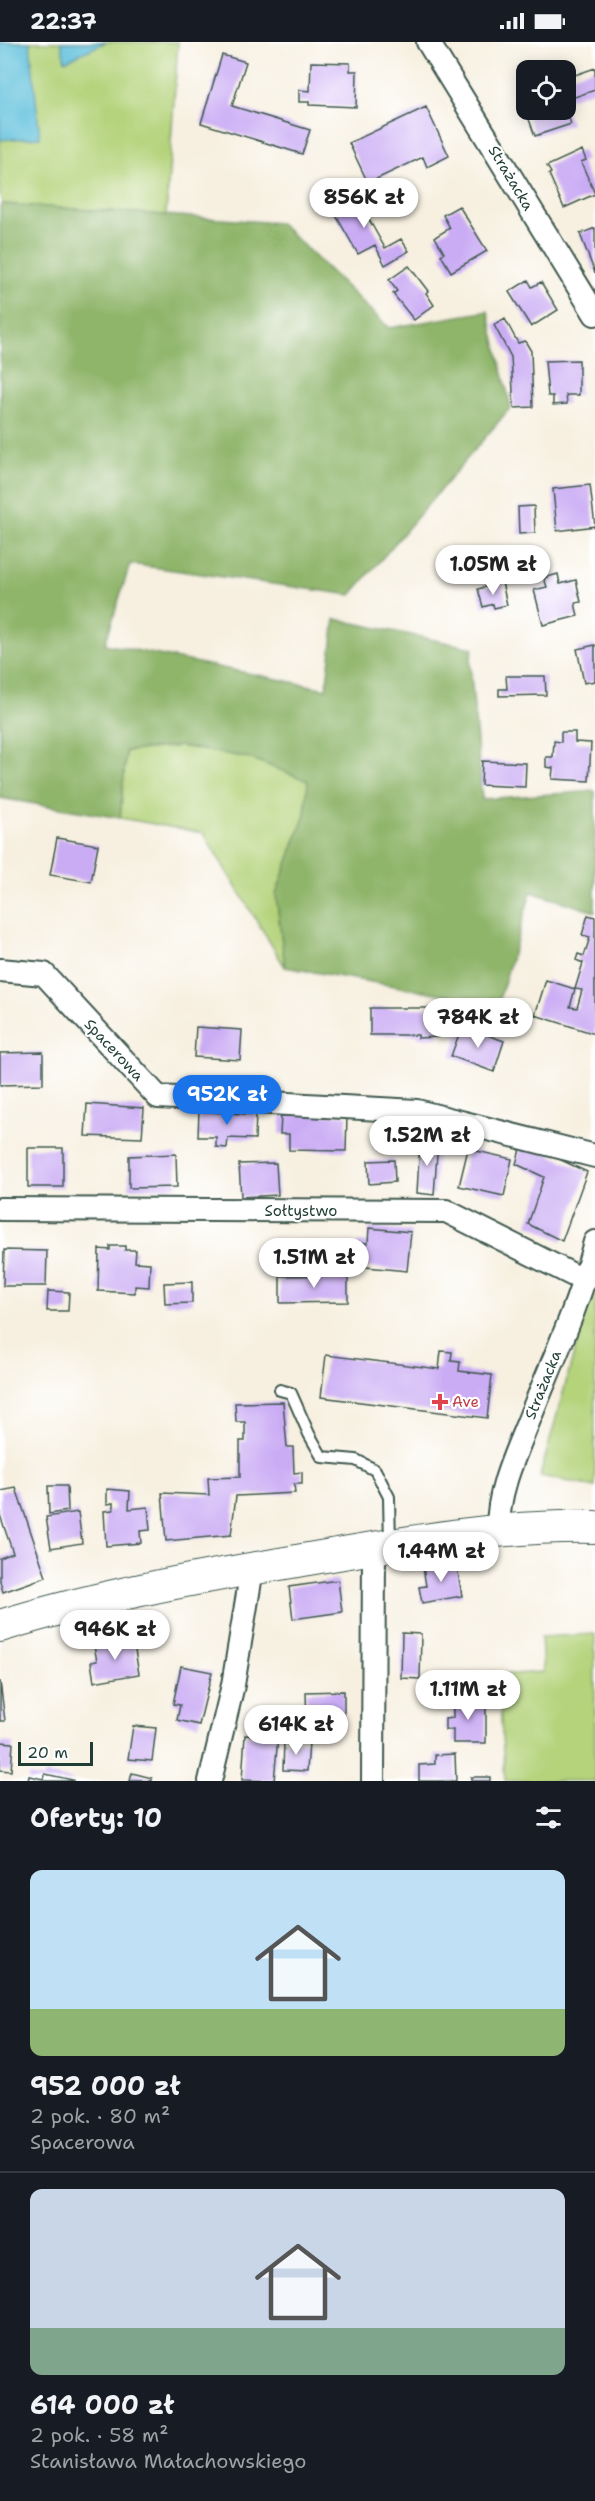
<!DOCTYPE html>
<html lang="pl">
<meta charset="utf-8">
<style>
:root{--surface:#171b24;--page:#20242c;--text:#f1f3f6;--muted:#9ea1a6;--line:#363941;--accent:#1a73e8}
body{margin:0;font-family:"Shantell Sans",sans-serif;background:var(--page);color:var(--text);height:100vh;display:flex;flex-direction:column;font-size:22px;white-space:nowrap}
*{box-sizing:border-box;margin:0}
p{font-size:20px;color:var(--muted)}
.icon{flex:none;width:33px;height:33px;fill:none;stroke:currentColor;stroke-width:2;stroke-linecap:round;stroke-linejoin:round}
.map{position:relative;height:1739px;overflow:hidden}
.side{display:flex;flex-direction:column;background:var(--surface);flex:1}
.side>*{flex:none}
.buttons{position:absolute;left:516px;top:18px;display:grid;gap:12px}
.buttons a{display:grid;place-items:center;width:60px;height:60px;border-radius:12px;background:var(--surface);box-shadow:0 3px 15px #0003;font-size:30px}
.scale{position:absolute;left:18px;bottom:15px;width:75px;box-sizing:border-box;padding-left:6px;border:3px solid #1f3d34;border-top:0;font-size:16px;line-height:21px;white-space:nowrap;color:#1f3d34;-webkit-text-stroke:4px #fff;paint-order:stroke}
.price{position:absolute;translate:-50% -51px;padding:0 14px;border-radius:21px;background:#fff;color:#222;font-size:20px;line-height:39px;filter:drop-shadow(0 2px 3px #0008)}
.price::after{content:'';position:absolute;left:50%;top:36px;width:18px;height:14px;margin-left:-9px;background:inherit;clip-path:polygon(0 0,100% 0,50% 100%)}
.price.current{background:var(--accent);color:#fff}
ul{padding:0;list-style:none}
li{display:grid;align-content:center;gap:12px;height:318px;padding:0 30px}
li+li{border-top:2px solid var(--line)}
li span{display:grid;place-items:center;height:186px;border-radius:12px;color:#555}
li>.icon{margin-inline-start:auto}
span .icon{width:108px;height:108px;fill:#fffc;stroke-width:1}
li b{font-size:26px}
h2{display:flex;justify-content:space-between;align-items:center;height:72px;padding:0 30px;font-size:26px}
.status{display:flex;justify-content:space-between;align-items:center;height:42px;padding:0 30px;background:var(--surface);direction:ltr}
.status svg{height:16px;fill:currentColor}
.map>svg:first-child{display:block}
.green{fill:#b4d37a;stroke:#6a8857;stroke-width:1.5}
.forest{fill:#8fb56a;stroke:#57794f;stroke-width:1.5}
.water{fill:#5dbfdb;stroke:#3e7e88;stroke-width:1.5}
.building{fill:#caacf4}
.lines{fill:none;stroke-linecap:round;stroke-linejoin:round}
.lane-casing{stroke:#3f584e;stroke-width:14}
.street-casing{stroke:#3f584e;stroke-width:26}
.secondary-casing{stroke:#3f584e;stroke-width:34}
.lane{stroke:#fff;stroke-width:10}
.street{stroke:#fff;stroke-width:22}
.secondary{stroke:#fff;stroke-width:32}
.health-dot{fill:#e0444e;stroke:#fff;stroke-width:2}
.labels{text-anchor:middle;stroke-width:4.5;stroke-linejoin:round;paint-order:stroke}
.street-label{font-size:15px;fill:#1f3d34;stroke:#fff}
.health-label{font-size:15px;fill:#be3a42;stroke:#fff;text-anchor:start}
</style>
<div class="status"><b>22:37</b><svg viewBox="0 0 49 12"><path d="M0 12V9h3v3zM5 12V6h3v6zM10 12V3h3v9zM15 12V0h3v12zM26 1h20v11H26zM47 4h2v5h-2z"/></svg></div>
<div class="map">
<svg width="595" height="1739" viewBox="0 0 595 1739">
<rect width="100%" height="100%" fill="#fff"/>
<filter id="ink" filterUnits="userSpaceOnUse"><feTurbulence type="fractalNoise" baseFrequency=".0167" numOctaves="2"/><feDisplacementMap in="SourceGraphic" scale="12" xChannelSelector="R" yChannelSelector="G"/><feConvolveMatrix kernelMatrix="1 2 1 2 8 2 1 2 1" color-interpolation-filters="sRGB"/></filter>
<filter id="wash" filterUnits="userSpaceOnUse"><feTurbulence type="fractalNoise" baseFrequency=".008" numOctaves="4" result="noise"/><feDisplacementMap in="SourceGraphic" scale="24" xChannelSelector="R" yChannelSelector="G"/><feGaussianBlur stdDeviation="1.35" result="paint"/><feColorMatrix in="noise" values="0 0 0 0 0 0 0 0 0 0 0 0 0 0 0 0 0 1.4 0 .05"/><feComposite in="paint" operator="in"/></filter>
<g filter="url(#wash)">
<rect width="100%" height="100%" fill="#f7f0e0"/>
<path class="green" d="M0 0H178L166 173 2 162 0 154Z
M180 704 250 716 309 739 305 773 276 852 285 925 203 791 120 776 126 709Z
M595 1236V1445L540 1434Z
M595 1592V1739H505L498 1633 543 1630 541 1595Z"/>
<path class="forest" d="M2 162 280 181 389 286 488 269 511 365 351 553 130 522 105 602 326 647 335 577 473 606 470 620 482 757 595 749V870L531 850 498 962 285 925 276 852 305 773 308 739 250 716 180 704 126 709 120 776 0 756V164Z"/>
<path class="water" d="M0 0H30L40 95 0 98Z
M61 0H106L65 19Z"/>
<g id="blocks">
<path class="building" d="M222 13 246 20 232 64 310 88 302 112 201 81Z
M311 20 350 21V29H357L356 65 309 63V60H299V48L310 49Z
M595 26V48L566 58V36Z
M526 50V68H566L571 82 535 94 520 52Z
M426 65 449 114 427 125 423 115 368 141 349 101Z
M582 108 586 118 581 120 595 152 564 166 549 132 551 131 547 124Z
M353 149 385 206 401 197 409 209 385 223 375 203 358 212 330 163Z
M459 164 487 209 451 230 441 213 444 211 435 195 450 186 443 173Z
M595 186V231L580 192Z
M409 224 428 249 426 251 434 263 414 278 393 252 397 249 389 238Z
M528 238 532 245 541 240 558 268 531 285 509 250Z
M505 277 518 301 525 299 531 309 533 365 514 366 511 315 494 283Z
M579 318V353H566L567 362 553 363V354H548L545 319Z
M590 443 595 484 557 489 553 447Z
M534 464 535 491 519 492 518 465Z
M558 532 560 542 576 538 581 560 575 561 578 574 543 583 534 548 547 545 544 536Z
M502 540 507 563 494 566 493 562 483 565 478 547Z
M595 603V639L584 641 577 607Z
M506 634H545L546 653 499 654V647H507Z
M561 690H575V700L591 701 589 739 552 737 553 726 546 725V715H553L554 699 561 700Z
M482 719 526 721 525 745 481 743Z
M57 796 98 803 91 840 50 833Z
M588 873 595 875V992L535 973 546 938 575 947 570 965 577 966 582 948 575 947 583 921 576 918 578 912 584 914 590 895 582 893Z
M370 966H435L443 975 438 995 418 996V993H370Z
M462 984 504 999 494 1030 451 1014Z
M196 985 242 988 240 1018 194 1015Z
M43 1010V1042L0 1043V1011Z
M87 1062 144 1066 142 1096 85 1094Z
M199 1068 256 1070 255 1097 228 1096 227 1106 216 1105V1095H198Z
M290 1072 347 1073 346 1109 289 1108V1092H280L281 1074H290Z
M420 1098 438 1099 434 1153 417 1151Z
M522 1100 587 1130 562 1199 528 1182 544 1135 516 1122Z
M28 1106H63V1145H28Z
M468 1107 512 1117 504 1154 459 1144Z
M176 1112 177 1145 129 1146V1114Z
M394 1118 395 1140 369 1142 368 1119Z
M276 1121 278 1153 241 1155 239 1122Z
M369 1186 411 1190 407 1229 366 1225V1218L356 1217 358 1200 368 1201Z
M110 1204H125V1208H136L135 1220 150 1221 149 1245 135 1244V1251L98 1249 99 1207 110 1208Z
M4 1208 47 1209 46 1244H3Z
M348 1233V1260L280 1261V1234Z
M192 1240V1261L165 1262 164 1241Z
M48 1249 69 1250 68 1269H47Z
M441 1309 452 1310 451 1319 460 1320 459 1329 492 1333 487 1376 321 1355 326 1313 439 1327Z
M283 1360 287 1405H293L294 1431 302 1430V1442H294L295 1451 236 1454 231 1493 166 1499 162 1451 209 1453 208 1436 240 1435V1399H245V1380H236L235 1361Z
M48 1444H67L68 1469 49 1472Z
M16 1446 46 1535 3 1550 0 1539V1516L13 1511 0 1473V1449Z
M107 1447 130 1449 129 1467 148 1465 150 1488 140 1489 141 1501 106 1504 104 1469 113 1468V1461L107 1462Z
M78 1470 82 1501 51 1506 46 1475Z
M456 1519 462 1554 422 1561 419 1545 426 1544 423 1525Z
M338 1538 342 1570 293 1577 289 1545Z
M402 1591 421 1592 420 1637 401 1636Z
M133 1597 139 1632 94 1640 91 1620 97 1619 94 1604Z
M181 1624 212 1630 199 1683 177 1678 180 1663 173 1662Z
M0 1639 5 1679H0Z
M344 1649V1686L307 1687 306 1650Z
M453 1657H486V1701H453V1688H445V1677L453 1676Z
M133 1684 156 1686 152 1719 128 1717Z
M245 1693 278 1695 274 1739 242 1738Z
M284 1699 309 1700 307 1729 283 1728Z
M0 1700 13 1701 11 1729 0 1728Z
M455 1712 456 1739H419V1723L435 1722V1713Z
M132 1731 152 1736V1739H130Z
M45 1732 73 1738V1739H28L29 1734 43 1737Z
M471 1735H490V1739H471Z"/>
</g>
</g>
<g filter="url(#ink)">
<use href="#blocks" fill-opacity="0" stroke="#3f584e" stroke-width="1.5"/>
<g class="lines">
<defs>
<path id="lane" d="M280 1348 291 1351 309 1392 322 1415 356 1418 375 1428 389 1455 390 1502"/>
<path id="street" d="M428 0 595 272
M0 928 44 932 158 1055 417 1069 595 1114
M0 1167 446 1169 585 1239
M498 1487C498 1446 516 1411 531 1373 554 1316 580 1260 595 1200
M210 1739 233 1643 252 1527
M373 1739 374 1506"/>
<path id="secondary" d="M0 1584C97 1554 197 1536 297 1519 396 1502 494 1483 595 1485"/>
</defs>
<use href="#lane" class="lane-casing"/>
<use href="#street" class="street-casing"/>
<use href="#secondary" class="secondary-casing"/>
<use href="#lane" class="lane"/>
<use href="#street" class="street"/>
<use href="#secondary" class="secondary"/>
</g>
</g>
<path class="health-dot" d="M437 1351h6v6h6v6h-6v6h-6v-6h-6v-6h6z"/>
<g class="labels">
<g class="street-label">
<text transform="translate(511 136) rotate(59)" y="5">Strażacka</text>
<text transform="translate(114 1008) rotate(47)" y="5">Spacerowa</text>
<text x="301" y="1174">Sołtystwo</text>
<text transform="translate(543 1343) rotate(-68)" y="5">Strażacka</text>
</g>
<g class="health-label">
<text x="452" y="1365">Ave</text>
</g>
</g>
</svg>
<div class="buttons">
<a><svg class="icon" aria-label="locate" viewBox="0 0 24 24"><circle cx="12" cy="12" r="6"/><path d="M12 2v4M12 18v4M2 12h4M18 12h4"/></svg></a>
</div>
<div class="scale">20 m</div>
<b class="price" style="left:364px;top:187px">856K zł</b>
<b class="price" style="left:493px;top:554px">1.05M zł</b>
<b class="price" style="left:478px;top:1007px">784K zł</b>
<b class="price current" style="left:227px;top:1084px">952K zł</b>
<b class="price" style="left:427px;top:1125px">1.52M zł</b>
<b class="price" style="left:314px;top:1247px">1.51M zł</b>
<b class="price" style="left:441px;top:1541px">1.44M zł</b>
<b class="price" style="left:115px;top:1619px">946K zł</b>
<b class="price" style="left:468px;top:1679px">1.11M zł</b>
<b class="price" style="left:296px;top:1714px">614K zł</b>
</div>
<section class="side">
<h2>Oferty: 10<svg class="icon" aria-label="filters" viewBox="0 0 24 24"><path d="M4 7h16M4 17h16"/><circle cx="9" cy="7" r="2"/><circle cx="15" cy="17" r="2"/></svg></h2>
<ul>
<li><span style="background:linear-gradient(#bfe0f5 75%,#8fb573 0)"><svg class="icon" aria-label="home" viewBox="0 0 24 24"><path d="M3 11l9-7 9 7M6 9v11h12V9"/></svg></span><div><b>952 000 zł</b><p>2 pok. · 80 m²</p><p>Spacerowa</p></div></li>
<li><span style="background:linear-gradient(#c9d6e8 75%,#7fa58c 0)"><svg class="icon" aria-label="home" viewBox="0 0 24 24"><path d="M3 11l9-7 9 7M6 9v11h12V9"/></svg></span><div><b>614 000 zł</b><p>2 pok. · 58 m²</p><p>Stanisława Małachowskiego</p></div></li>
</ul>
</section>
